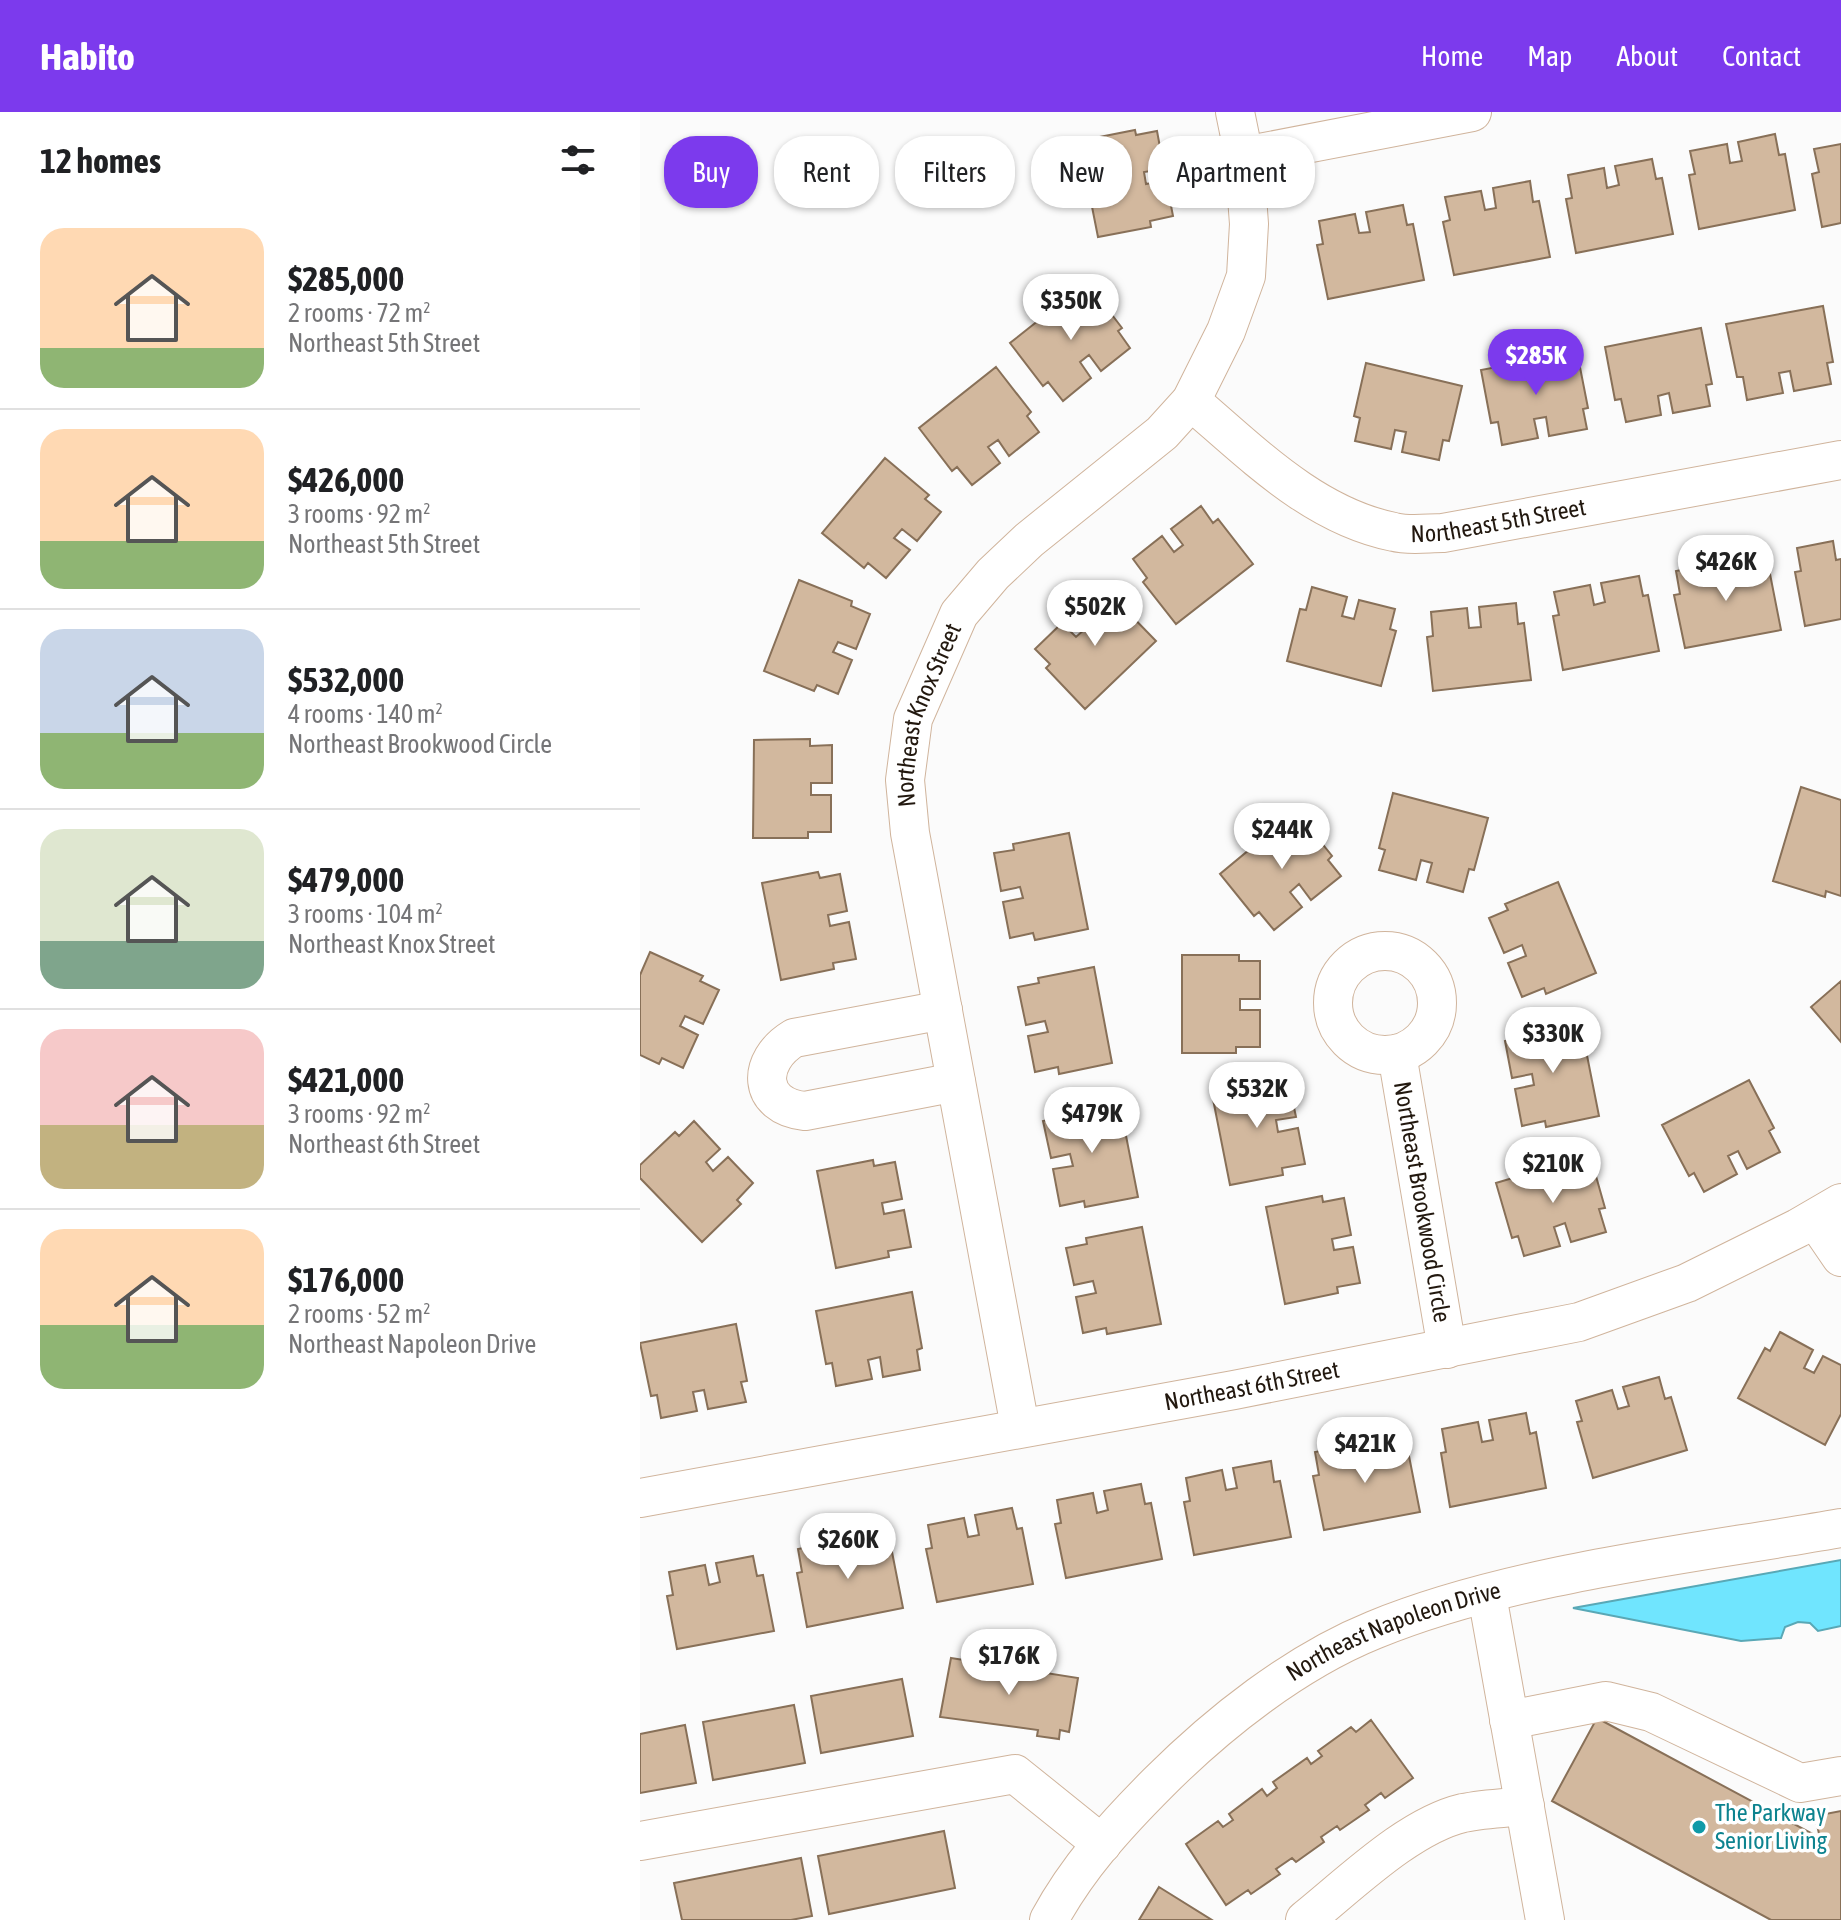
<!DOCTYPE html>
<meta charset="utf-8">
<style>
:root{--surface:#fff;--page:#f2f2f2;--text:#202124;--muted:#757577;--line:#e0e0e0;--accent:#7c3aed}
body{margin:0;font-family:"Asap Condensed",sans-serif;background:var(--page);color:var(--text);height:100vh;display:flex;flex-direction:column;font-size:30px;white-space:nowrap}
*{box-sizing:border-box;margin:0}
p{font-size:26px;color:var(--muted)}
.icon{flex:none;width:44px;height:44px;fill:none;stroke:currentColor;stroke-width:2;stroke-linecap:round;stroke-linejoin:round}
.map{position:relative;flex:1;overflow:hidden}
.sheet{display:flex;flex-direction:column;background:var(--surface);width:640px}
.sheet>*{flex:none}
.banner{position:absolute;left:24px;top:24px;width:760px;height:72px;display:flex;gap:16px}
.price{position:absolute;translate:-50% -68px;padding:0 18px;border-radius:28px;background:#fff;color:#222;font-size:26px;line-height:52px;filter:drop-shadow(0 2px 4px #0008)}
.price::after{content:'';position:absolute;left:50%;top:48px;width:24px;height:18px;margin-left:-12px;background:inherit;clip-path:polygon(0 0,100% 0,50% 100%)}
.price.active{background:var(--accent);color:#fff}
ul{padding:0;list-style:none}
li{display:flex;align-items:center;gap:24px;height:200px;padding:0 40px}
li+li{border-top:2px solid var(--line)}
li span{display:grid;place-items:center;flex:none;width:224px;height:160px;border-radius:24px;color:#555}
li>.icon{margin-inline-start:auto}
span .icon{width:96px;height:96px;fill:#fffc;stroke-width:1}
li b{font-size:34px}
h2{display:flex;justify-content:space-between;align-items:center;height:96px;padding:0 40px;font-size:34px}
.pill{padding:0 28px;border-radius:32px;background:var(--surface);box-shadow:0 2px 6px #0004;font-size:28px;line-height:72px}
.pill.active{background:var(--accent);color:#fff}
header{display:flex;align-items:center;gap:48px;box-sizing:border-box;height:112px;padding:0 40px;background:var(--accent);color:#fff}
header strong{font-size:38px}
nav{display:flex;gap:44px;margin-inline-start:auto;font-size:28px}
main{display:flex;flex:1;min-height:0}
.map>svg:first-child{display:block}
.water{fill:#70e5fe;stroke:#59a8b6;stroke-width:2}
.building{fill:#d2b89e;stroke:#887058;stroke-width:2}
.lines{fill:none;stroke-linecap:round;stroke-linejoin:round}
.minor-casing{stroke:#d0b49c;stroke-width:40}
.minor{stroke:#fff;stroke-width:38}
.culture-dot{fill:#0f9aa8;stroke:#fff;stroke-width:3}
.labels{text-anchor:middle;stroke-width:7;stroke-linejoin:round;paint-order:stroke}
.street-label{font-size:24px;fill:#22180f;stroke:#fff}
.culture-label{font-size:24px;fill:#0d838f;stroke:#fff;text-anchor:start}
</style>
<header>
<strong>Habito</strong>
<nav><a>Home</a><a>Map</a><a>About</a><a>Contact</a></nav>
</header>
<main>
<section class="sheet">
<h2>12 homes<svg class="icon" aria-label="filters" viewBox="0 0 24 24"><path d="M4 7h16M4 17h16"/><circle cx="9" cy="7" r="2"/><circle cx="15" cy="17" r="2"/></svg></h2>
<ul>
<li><span style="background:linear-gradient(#ffd9b3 75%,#8fb573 0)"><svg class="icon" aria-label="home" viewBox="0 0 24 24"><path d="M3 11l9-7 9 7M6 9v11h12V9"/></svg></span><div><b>$285,000</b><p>2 rooms · 72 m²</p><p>Northeast 5th Street</p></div></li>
<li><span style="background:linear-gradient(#ffd9b3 70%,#8fb573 0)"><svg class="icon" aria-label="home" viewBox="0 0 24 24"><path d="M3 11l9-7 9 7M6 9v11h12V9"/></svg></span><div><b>$426,000</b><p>3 rooms · 92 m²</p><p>Northeast 5th Street</p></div></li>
<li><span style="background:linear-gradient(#c9d6e8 65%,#8fb573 0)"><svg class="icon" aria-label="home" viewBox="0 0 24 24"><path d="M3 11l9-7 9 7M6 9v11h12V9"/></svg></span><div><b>$532,000</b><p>4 rooms · 140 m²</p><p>Northeast Brookwood Circle</p></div></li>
<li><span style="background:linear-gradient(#dfe7d0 70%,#7fa58c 0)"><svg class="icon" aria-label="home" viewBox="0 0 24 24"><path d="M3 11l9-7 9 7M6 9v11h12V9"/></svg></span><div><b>$479,000</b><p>3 rooms · 104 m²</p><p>Northeast Knox Street</p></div></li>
<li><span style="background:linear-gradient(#f6c9c9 60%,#c2b280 0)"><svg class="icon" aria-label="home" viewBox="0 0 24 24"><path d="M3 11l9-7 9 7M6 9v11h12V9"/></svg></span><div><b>$421,000</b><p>3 rooms · 92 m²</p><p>Northeast 6th Street</p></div></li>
<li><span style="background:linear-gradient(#ffd9b3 60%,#8fb573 0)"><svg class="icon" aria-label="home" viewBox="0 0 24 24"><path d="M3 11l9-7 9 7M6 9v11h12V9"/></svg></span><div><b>$176,000</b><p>2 rooms · 52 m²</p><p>Northeast Napoleon Drive</p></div></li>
</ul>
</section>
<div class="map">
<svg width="1201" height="1808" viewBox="0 0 1201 1808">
<rect width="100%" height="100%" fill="#fbfbfb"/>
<path class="water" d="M1201 1448V1514L1178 1519 1170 1511 1158 1510 1145 1515 1141 1526 1101 1529 933 1496Z"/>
<path class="building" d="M495 18 496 23 517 19 524 57 504 60 506 72 526 68 533 104 510 109 511 115 458 125 439 29Z
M1135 22 1139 43 1145 42 1155 98 1059 117 1049 63 1055 62 1050 39 1087 32 1090 51 1102 49 1098 30Z
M1201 32V111L1182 115 1172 62 1179 60 1174 37Z
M1012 47 1016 67 1022 66 1033 122 936 141 926 87 932 86 928 63 964 56 967 76 979 73 975 54Z
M890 69 893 90 899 89 910 145 814 163 803 110 810 108 805 85 841 79 845 98 856 96 853 76Z
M763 93 767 113 773 112 784 168 688 187 677 133 683 132 679 109 715 102 719 121 730 120 726 100Z
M447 170 482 216 478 219 490 236 461 259 449 243 440 250 451 266 423 289 408 270 403 274 370 231Z
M1183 194 1193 250 1187 251 1191 272 1154 279 1150 259 1139 261 1143 281 1107 288 1103 265H1097L1086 212Z
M1061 216 1072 272 1066 273 1070 294 1033 301 1029 281 1018 284 1021 303 986 310 981 287 975 288 965 235Z
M937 240 948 296 943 297 947 317 909 324 906 305 894 307 898 326 862 333 858 310 851 311 841 258Z
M726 251 822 274 809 329 803 328 799 348 762 340 766 320 755 318 751 337 715 329 720 306 714 304Z
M356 255 391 300 387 304 399 320 369 344 358 328 348 335 360 351 332 373 317 355 312 359 279 316Z
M245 346 289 383 285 387 301 400 277 429 262 417 254 426 270 438 246 466 228 451 224 456 182 421Z
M561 394 573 411 578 407 613 452 536 512 503 470 507 466 493 447 522 424 534 440 543 433 531 417Z
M1193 429 1196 448 1201 447V507L1165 514 1155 460 1161 459 1157 436Z
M1120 442 1124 463 1130 462 1141 518 1045 536 1034 483 1040 482 1036 459 1072 452 1076 471 1087 469 1083 449Z
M999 464 1003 484 1008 483 1019 539 923 558 913 504 919 503 914 480 950 473 954 493 965 490 961 471Z
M159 468 212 489 211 494 230 502 216 537 198 530 193 540 212 548 198 582 177 573 174 579 124 559Z
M672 475 707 485 702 504 714 507 719 488 755 497 750 517 756 519 741 574 647 549 660 497 666 498Z
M457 477 474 494 478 490 516 529 445 597 406 556 410 552 395 537 422 511 436 525 445 517 431 503Z
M876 491 878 512 884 511 891 568 793 579 787 525 793 524 791 500 827 496 829 516 841 515 839 495Z
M170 627V634L192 633V671H171V683H191V720H168V726H113L114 628Z
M1161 675 1201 688V784L1186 779 1185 785 1133 769Z
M753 681 848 706 834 758 829 757 823 780 787 770 792 751 781 748 776 768 739 758 745 738 739 736Z
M656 699 692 744 688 748 701 764 671 788 659 772 650 780 662 795 634 818 619 800 614 804 580 762Z
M429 721 448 817 395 828 393 821 370 826 363 790 383 786 380 775 361 779 354 741 374 738 373 732Z
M178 760 180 766 200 762 207 799 188 803 190 814 209 810 216 847 193 851 194 857 141 868 122 771Z
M918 770 956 861 906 882 904 876 882 885 868 851 886 844 882 833 864 841 849 806 868 798 865 792Z
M10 840 63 864 60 869 79 878 63 912 45 904 40 914 58 923 43 956 22 946 19 952 0 943V863Z
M542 843H599V849H620V887H600V898H620V935H596V941H542Z
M454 855 472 951 419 962 418 955 395 960 388 924 408 920 405 909 386 913 378 875 399 871 398 866Z
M1201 869V930L1171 895Z
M940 908 959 1004 906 1015 905 1009 882 1014 875 977 894 973 892 962 872 966 865 929 885 925 884 919Z
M627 966 628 971 648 967 656 1005 636 1008 638 1020 658 1016 665 1052 642 1056 643 1063 590 1073 571 977Z
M1109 968 1134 1016 1129 1019 1140 1040 1107 1057 1098 1039 1088 1044 1097 1062 1064 1080 1054 1061 1049 1064 1022 1013Z
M479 988 498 1085 445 1095 444 1089 420 1094 413 1057 433 1054 430 1042 411 1046 403 1009 424 1005 423 999Z
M54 1009 80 1037 66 1050 73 1059 88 1045 113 1071 97 1088 101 1092 62 1130 0 1066V1053L35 1020 39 1024Z
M950 1043 965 1096 959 1097 966 1120 931 1130 925 1111 914 1115 920 1134 884 1144 878 1124 872 1126 856 1071Z
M233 1048 234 1054 255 1050 262 1087 242 1091 244 1102 264 1098 271 1135 248 1139 249 1145 196 1156 177 1059Z
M682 1084 683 1090 704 1086 711 1123 692 1127 694 1138 713 1135 720 1171 697 1175 698 1181 645 1192 626 1095Z
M502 1115 521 1212 467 1222 466 1216 443 1221 436 1185 456 1181 453 1169 434 1173 426 1136 447 1132 446 1126Z
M272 1180 282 1236 277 1238 280 1258 243 1265 240 1245 228 1248 232 1267 196 1274 192 1251 186 1252 176 1199Z
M96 1212 107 1269 101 1270 106 1290 68 1297 64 1278 53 1280 57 1299 21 1306 17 1283 11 1284 0 1231Z
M1140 1220 1173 1238 1164 1256 1174 1261 1183 1244 1201 1253V1302L1185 1333 1098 1286 1125 1236 1130 1239Z
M1019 1265 1025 1287 1031 1285 1047 1338 953 1366 937 1310 942 1309 936 1289 972 1278 978 1297 989 1294 983 1275Z
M886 1301 890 1322 896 1320 906 1376 810 1395 801 1341 806 1340 802 1317 838 1310 842 1330 853 1328 849 1308Z
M759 1324 763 1344H769L780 1400 684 1418 673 1364 679 1363 675 1340 711 1334 715 1353 726 1351 722 1331Z
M631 1349 634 1370 640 1369 651 1425 554 1443 544 1390 550 1389 546 1366 582 1358 586 1378 597 1376 593 1356Z
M501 1372 505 1392 511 1391 522 1447 426 1466 415 1412 421 1411 417 1388 453 1381 457 1401 468 1398 464 1379Z
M372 1396 377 1417 382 1416 393 1472 297 1490 286 1437 292 1436 288 1413 324 1406 328 1425 339 1423 335 1403Z
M242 1421 247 1442 252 1440 263 1496 167 1515 157 1461 162 1460 158 1437 194 1430 198 1450 209 1448 205 1428Z
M113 1444 117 1464 123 1463 134 1519 37 1537 27 1484 33 1483 29 1460 65 1453 69 1473 80 1470 76 1451Z
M311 1546 438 1566 429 1620 420 1618 419 1627 397 1624 398 1618 300 1605Z
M262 1567 273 1624 181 1641 171 1584Z
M154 1593 165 1651 73 1668 63 1610Z
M957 1606 1180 1726 1175 1704 1201 1699V1808H1131L912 1689Z
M731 1608 773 1666 745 1686 741 1681 725 1693 729 1698 700 1718 697 1714 681 1725 684 1730 656 1750 652 1746 636 1757 640 1762 611 1782 608 1778 586 1793 546 1732 578 1709 583 1715 593 1708 589 1702 622 1677 627 1684 637 1676 633 1670 667 1646 671 1652 682 1644 678 1639 711 1615 716 1620Z
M45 1613 56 1671 0 1681V1622Z
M304 1719 315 1776 189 1802 178 1744Z
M161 1746 172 1804 151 1808H42L34 1771Z
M519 1775 572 1808H499Z"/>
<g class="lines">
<defs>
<g id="minor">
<path d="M604 44 832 0"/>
<path id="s1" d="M551 289C611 340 673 404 754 420 769 424 788 421 803 421L1201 348"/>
<circle cx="745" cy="891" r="52"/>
<path d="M303 898 154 926C116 949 117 994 165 999L316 970"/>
<path id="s2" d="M757 942 807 1237"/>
<path d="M1175 1107 1201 1145"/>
<path id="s3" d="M380 1315 270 721 265 668 273 607 319 502 353 462 389 428 522 321 551 289 586 219 606 164 609 112 604 44 595 0"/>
<path id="s4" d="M0 1386 594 1278 939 1210 1047 1171 1158 1116 1201 1091"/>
<path d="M847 1483 905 1808"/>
<path d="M869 1608 966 1589 1011 1600 1160 1671 1201 1664"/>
<path d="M0 1729 375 1662 462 1732"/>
<path id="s5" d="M409 1808C437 1756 476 1713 518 1671 578 1611 655 1550 734 1518 873 1461 1053 1442 1201 1416"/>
<path d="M665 1808C709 1773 768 1714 823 1701 843 1697 864 1696 885 1694"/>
</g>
</defs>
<use href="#minor" class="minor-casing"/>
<use href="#minor" class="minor"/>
</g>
<circle class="culture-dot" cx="1059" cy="1715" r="8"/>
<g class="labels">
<g class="street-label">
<text dy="8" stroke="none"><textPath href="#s1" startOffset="350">Northeast 5th Street</textPath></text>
<text dy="8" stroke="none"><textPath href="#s3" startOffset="726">Northeast Knox Street</textPath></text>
<text dy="8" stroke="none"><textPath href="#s2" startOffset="150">Northeast Brookwood Circle</textPath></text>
<text dy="8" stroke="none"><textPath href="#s4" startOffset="622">Northeast 6th Street</textPath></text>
<text dy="8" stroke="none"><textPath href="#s5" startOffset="460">Northeast Napoleon Drive</textPath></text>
</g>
<g class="culture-label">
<text x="1075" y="1709">The Parkway<tspan x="1075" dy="28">Senior Living</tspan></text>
</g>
</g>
</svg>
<b class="price" style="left:431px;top:230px">$350K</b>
<b class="price active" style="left:896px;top:285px">$285K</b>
<b class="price" style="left:1086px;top:491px">$426K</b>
<b class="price" style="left:455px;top:536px">$502K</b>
<b class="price" style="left:642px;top:759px">$244K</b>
<b class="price" style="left:913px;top:963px">$330K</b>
<b class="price" style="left:617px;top:1018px">$532K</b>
<b class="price" style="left:452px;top:1043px">$479K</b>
<b class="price" style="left:913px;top:1093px">$210K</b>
<b class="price" style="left:725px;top:1373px">$421K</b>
<b class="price" style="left:208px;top:1469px">$260K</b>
<b class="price" style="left:369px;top:1585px">$176K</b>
<div class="banner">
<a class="pill active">Buy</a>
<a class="pill">Rent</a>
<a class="pill">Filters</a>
<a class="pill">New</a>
<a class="pill">Apartment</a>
</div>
</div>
</main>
